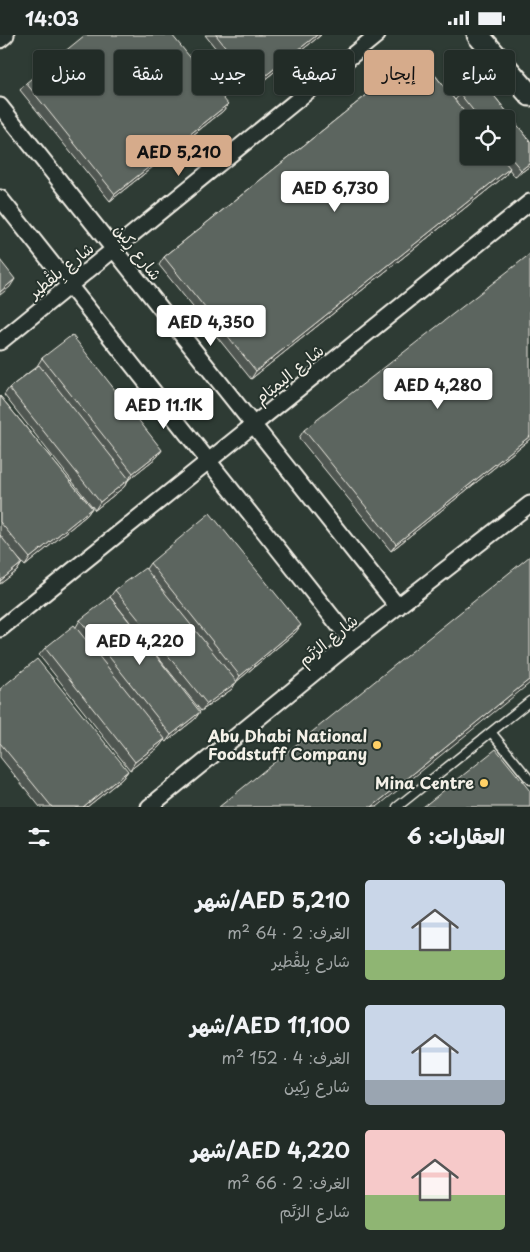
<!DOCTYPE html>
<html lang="ar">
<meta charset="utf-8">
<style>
:root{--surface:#222c27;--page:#2a342f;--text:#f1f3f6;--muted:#a2a7a7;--line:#3f4844;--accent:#d6ab8b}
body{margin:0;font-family:"Playpen Sans","Playpen Sans Arabic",sans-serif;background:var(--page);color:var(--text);direction:rtl;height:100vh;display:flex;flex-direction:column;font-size:19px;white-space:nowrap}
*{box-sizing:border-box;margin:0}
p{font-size:16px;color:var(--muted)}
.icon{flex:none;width:28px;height:28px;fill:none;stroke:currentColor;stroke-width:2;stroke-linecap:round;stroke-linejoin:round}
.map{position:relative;height:772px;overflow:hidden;direction:ltr}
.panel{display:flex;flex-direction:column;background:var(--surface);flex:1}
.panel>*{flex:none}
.guide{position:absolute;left:15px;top:15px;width:500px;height:45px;direction:rtl;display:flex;gap:10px}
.buttons{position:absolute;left:460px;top:75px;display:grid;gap:10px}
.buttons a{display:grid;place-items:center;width:55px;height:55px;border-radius:5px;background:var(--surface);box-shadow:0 1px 4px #0004,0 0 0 1px var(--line);font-size:25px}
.price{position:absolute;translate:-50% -42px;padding:0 11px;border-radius:5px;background:#fff;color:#222;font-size:16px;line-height:32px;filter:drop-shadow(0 1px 2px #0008)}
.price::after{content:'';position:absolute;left:50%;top:30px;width:15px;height:11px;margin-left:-8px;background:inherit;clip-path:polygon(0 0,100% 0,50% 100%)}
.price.active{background:var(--accent);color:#111}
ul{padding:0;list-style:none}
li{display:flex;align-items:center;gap:15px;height:125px;padding:0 25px}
li span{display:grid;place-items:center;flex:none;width:140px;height:100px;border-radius:5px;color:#555}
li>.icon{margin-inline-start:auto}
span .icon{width:60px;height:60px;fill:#fffc;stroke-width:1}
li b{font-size:21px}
h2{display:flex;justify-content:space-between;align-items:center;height:60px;padding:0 25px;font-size:21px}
.tag{padding:0 18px;border-radius:5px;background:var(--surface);box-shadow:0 1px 4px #0004,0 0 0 1px var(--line);font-size:18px;line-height:45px}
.tag.active{background:var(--accent);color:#111}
.status{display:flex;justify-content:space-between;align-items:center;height:35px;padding:0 25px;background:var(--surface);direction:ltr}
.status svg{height:14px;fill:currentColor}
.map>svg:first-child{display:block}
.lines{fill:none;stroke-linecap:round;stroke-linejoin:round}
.lane-casing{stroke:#f4f1e8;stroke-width:11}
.street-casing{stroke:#f4f1e8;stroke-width:19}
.secondary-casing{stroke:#f4f1e8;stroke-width:25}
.lane{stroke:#26332d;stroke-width:8}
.street{stroke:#26332d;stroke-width:15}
.secondary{stroke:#26332d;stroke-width:21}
.wall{fill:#4f5751;stroke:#f4f1e8;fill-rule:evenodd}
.shaded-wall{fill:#404742;stroke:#f4f1e8}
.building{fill:#5c655e;stroke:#f4f1e8}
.poi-dot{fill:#ffd166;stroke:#26332d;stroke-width:2}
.labels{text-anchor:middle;stroke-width:4;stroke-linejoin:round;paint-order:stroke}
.street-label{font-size:16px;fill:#f4f1e8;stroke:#26332d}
.poi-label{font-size:16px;font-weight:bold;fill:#f4f1e8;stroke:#26332d;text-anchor:end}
</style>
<div class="status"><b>14:03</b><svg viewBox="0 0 49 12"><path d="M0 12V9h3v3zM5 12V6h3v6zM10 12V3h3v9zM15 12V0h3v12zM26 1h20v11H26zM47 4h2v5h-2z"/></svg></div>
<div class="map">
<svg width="530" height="772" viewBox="0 0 530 772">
<rect width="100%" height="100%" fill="#2e3b34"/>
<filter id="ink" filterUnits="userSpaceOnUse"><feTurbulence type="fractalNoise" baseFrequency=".02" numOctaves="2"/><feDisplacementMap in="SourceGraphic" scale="10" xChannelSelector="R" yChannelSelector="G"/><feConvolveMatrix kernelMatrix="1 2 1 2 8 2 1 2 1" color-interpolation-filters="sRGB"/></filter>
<g filter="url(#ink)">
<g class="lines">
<defs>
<path id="lane" d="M491 697 530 745
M397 772 530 666"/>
<path id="street" d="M0 5 6 0
M0 71 398 572
M0 163 352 607
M0 307 377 0
M0 594 530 167
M149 772 352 607 530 469"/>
<path id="secondary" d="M478 0 530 60"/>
</defs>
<use href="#lane" class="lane-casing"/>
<use href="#street" class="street-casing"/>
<use href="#secondary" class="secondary-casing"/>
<use href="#lane" class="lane"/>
<use href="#street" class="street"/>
<use href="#secondary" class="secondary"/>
</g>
<path class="wall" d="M205 0H321L250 56Z
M418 19 455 65 460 59 480 43 530 106V131L515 142 509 134 505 141 251 344 159 230 164 222ZM469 84H506V121H469Z
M26 48 228 69 223 76 110 166 20 55Z
M42 323 162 415 157 422 129 444 124 452 95 475 4 360 9 353 37 331Z
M0 361 92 473 87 480 25 531 17 522 22 528 17 536 0 549Z
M304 395 530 404 391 516 299 403Z
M150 528 296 597 236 647 232 654 201 676 110 562 115 555 146 534Z
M80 585 195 684 166 707 164 705 159 712 130 735 39 620 45 613 76 592Z
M0 654 128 736 122 744 87 772H40L0 722Z"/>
<path class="shaded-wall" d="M317 0H321L250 56 255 49Z
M228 69 223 76 110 166 115 159Z
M530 128V131L515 142 521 135Z
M510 133 505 141 251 344 256 336Z
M15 244 10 252 0 260V257Z
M530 401V404L391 516 396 509Z
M162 415 157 422 128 445 133 438Z
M129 444 124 452 95 475 100 467Z
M92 473 87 480 25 531 30 523Z
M22 528 17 536 0 549V546Z
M301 590 296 597 236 647 232 654 201 676 207 669 236 647 240 641Z
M530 644V648L377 772H372Z
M200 677 195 684 166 707 171 700Z
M165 704 159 712 130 735 135 727Z
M128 736 122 744 87 772H83Z"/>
<path class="building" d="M85 0H172L228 69 115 159 26 48Z
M216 0H317L255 49Z
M418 19 470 84H469V121H500L510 133 256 336 164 222Z
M480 43 530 106V128L521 135 506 117V84H480L460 59Z
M530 219V401L396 509 304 395Z
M0 225 15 244 0 257Z
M72 300 162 415 133 438 42 323Z
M39 330 129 444 100 467 9 353Z
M0 361 92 473 30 523 0 487Z
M210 478 301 590 240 641 150 528Z
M0 500 22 528 0 546Z
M530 521V644L372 772H219Z
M145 533 237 647 207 669 115 555Z
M110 562 200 677 171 700 80 585Z
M74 590 165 704 135 727 45 613Z
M37 624 128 736 83 772H52L0 708V654Z
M496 714 530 756V772H423Z"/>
</g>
<g class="poi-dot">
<circle cx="377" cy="710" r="5"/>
<circle cx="484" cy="748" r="5"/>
</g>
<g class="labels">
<g class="street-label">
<text transform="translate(138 217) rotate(52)" y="6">شارع رِكِين</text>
<text transform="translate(61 235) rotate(-39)" y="6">شارع بِلقْطير</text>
<text transform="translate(289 339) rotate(-39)" y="6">شارع اليميَام</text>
<text transform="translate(328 605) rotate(-39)" y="6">شارع الرُتَم</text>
</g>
<g class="poi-label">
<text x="367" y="707">Abu Dhabi National<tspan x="367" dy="18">Foodstuff Company</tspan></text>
<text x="474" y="754">Mina Centre</text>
</g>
</g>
</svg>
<div class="buttons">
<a><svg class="icon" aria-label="locate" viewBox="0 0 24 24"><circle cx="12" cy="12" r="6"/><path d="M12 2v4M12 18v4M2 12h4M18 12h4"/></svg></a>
</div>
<b class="price active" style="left:179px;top:142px">AED 5,210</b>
<b class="price" style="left:335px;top:178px">AED 6,730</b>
<b class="price" style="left:211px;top:312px">AED 4,350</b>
<b class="price" style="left:438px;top:375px">AED 4,280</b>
<b class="price" style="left:164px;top:395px">AED 11.1K</b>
<b class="price" style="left:140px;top:631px">AED 4,220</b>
<div class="guide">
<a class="tag">شراء</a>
<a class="tag active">إيجار</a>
<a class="tag">تصفية</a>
<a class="tag">جديد</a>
<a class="tag">شقة</a>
<a class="tag">منزل</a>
</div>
</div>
<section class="panel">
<h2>العقارات: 6<svg class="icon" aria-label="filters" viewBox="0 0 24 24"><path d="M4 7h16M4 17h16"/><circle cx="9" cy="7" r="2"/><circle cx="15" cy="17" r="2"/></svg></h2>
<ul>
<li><span style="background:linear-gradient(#c9d6e8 70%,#8fb573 0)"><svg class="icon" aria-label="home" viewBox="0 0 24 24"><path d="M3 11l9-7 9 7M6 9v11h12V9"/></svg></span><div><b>AED 5,210/شهر</b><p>الغرف: 2 · 64 m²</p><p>شارع بِلقْطير</p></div></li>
<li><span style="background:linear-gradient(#c9d6e8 75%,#9aa5b1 0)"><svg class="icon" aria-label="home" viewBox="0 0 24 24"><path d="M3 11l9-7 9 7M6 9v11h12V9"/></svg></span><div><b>AED 11,100/شهر</b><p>الغرف: 4 · 152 m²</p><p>شارع رِكِين</p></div></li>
<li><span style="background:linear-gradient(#f6c9c9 65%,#8fb573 0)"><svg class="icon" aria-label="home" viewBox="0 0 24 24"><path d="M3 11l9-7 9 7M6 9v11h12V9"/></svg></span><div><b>AED 4,220/شهر</b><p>الغرف: 2 · 66 m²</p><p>شارع الرُتَم</p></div></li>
</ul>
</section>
